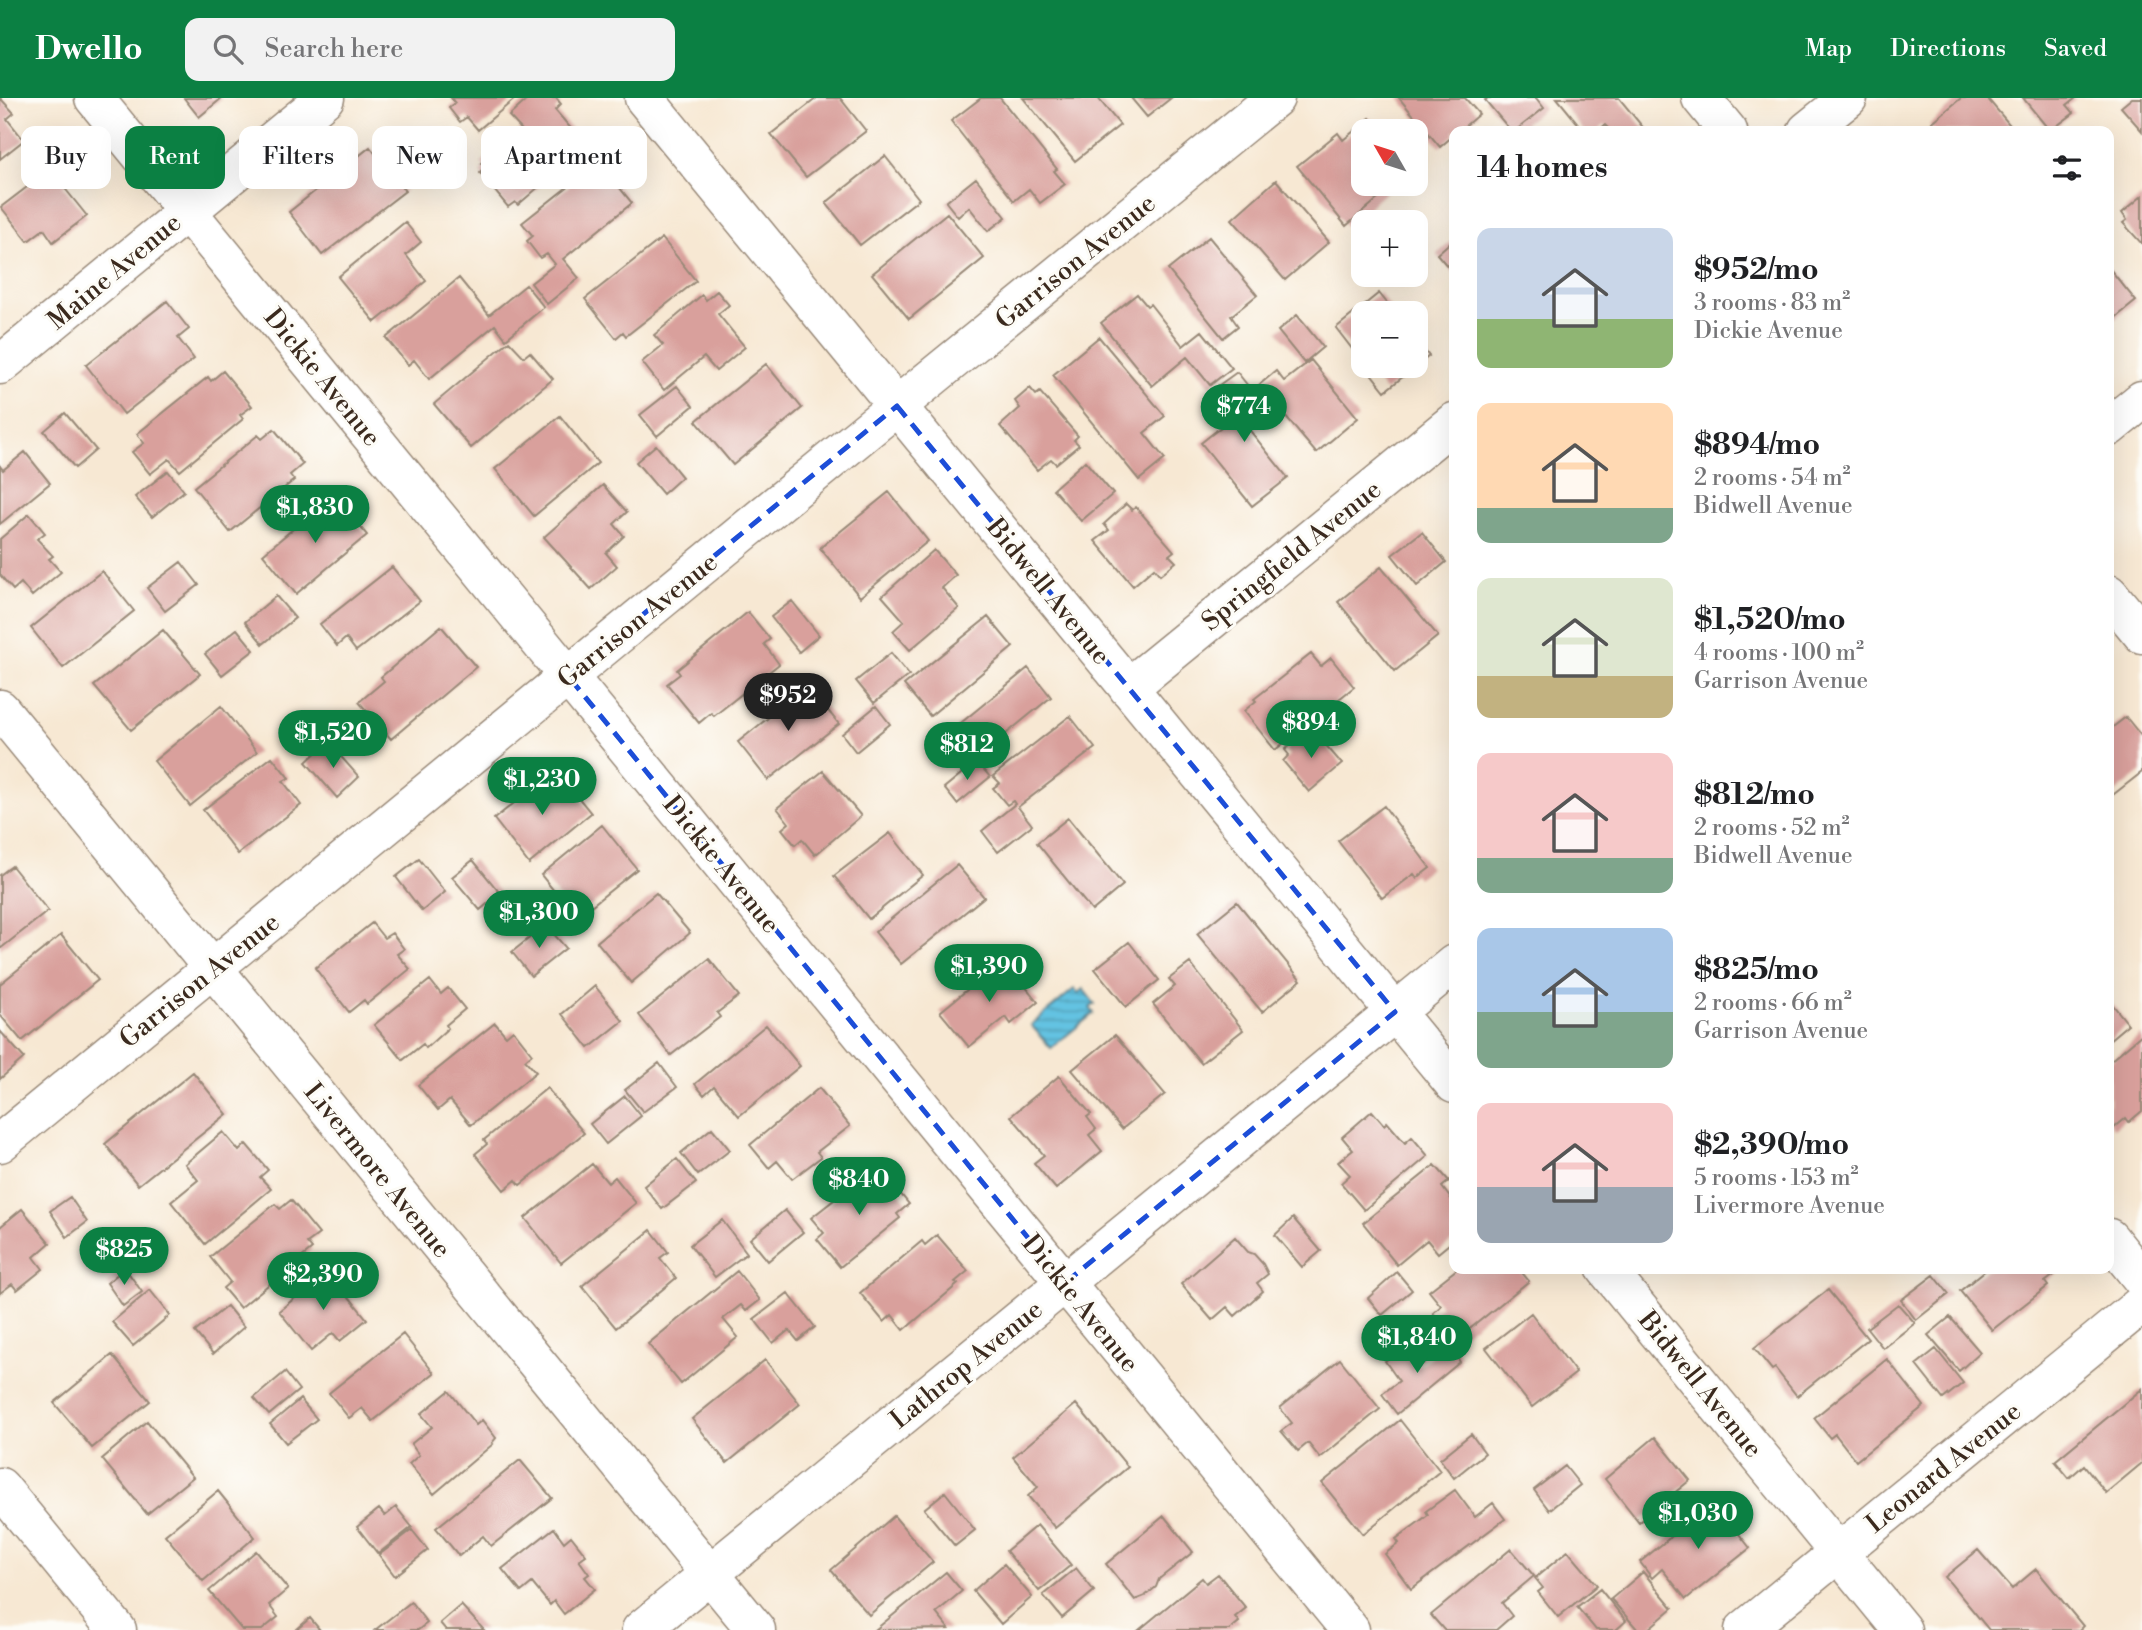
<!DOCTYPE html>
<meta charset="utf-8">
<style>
:root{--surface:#fff;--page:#f2f2f2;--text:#202124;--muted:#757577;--accent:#0b8043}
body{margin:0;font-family:"Libre Bodoni",serif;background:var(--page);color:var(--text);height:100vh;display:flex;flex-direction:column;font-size:26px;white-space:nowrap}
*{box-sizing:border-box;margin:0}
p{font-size:23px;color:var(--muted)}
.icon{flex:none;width:38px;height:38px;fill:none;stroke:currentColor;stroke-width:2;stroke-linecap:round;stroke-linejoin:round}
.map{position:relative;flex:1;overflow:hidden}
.details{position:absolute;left:1449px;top:28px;width:665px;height:1148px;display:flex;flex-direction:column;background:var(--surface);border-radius:14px;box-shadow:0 7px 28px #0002}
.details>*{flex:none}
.top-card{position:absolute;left:21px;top:28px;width:665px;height:63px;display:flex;gap:14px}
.needle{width:46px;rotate:309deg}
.controls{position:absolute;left:1351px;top:21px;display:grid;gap:14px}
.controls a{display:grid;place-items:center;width:77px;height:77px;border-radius:14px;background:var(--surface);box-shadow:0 7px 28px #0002;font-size:35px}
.price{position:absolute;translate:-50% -60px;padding:0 16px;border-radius:24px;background:var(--accent);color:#fff;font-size:23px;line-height:46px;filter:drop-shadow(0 2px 4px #0008)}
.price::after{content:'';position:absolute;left:50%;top:42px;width:21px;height:16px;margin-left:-10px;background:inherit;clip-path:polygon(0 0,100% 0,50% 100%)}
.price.current{background:#222;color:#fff}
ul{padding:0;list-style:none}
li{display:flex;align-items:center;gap:21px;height:175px;padding:0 28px}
li span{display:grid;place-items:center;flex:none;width:196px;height:140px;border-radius:14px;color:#555}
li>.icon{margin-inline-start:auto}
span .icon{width:84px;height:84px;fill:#fffc;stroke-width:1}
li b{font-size:30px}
h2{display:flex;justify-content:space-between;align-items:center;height:84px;padding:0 28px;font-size:30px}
.pill{padding:0 24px;border-radius:14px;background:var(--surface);box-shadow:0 7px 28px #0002;font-size:24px;line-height:63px}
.pill.current{background:var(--accent);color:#fff}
header{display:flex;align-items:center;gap:42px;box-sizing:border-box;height:98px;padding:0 35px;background:var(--accent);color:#fff}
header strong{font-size:33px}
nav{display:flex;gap:38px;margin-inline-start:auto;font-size:24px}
.search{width:490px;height:63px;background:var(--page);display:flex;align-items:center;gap:18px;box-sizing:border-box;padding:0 24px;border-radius:14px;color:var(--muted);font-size:26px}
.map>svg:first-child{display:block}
.water{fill:url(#water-rules);stroke:#507680;stroke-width:2}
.building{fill:#d9a09c}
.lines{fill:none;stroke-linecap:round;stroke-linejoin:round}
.street-casing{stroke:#998978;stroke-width:41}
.street{stroke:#fff;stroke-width:38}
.marked{fill:none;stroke:#1d4ed8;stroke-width:5;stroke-dasharray:14 9;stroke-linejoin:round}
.labels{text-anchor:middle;stroke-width:6;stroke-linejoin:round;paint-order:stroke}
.street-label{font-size:26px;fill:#3b2a1e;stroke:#fdfcf7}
</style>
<header>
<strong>Dwello</strong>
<div class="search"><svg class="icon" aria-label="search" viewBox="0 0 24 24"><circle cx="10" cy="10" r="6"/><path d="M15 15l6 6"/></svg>Search here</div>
<nav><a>Map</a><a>Directions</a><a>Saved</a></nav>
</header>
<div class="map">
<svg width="2142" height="1532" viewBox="0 0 2142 1532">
<defs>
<pattern id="water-rules" width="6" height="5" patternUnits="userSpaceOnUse" patternTransform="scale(1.75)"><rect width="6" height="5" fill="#64c3e2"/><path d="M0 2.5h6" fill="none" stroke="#549fb7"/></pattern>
</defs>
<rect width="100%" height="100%" fill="#fdfcf7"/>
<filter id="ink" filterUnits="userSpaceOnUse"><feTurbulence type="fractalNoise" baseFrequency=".0143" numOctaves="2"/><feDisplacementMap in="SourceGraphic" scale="14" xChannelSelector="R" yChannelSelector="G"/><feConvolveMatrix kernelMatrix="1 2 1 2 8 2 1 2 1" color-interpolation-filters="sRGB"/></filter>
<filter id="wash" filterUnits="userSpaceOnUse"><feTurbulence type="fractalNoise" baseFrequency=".00686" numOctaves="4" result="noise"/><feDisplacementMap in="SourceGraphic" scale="28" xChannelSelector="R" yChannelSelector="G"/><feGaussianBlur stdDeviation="1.57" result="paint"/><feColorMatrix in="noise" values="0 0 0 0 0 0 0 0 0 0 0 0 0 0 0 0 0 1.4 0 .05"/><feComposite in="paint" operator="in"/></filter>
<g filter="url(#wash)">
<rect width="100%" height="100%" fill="#f7e8d3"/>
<path class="water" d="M1074 891 1078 895 1083 891 1095 906 1090 910 1094 915 1051 950 1031 927Z"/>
<g id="blocks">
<path class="building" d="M0 0 14 15 7 21 24 42 0 61Z
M184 0H222L199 19Z
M451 0H516L478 32 467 19 460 24 449 10 455 5Z
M529 0H556L561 6 555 12 586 48 518 107 515 104 508 109 480 75 485 69 481 65 521 31 509 18Z
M817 0H840L866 33 806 79 771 36Z
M981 0H1000L1057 71 1054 73 1065 86 1040 105 1029 91 1014 103 951 23Z
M1023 0H1098L1120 27 1075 63Z
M1131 0H1171L1147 19Z
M1399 0H1465L1479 16 1459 33H1454V37L1440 49Z
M1488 0H1536L1544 10 1515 33H1511L1485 2Z
M1557 0H1619L1646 33H1611L1605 27 1597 33H1584Z
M1961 0H1987L2015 33H1935L1929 27Z
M2023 0H2076L2067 7 2074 15 2050 33Z
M2132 0H2142V33L2121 9Z
M1370 20 1381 33H1363V86H1379L1386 94 1346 128 1297 68 1338 35 1343 42Z
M370 49 405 93 322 157 289 114Z
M885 58 919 101 860 147 826 105Z
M599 64 632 105 563 161 579 180 547 206 531 185 555 166 547 156 540 160 527 143 533 138 522 125Z
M56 67 68 84 63 88 87 118 53 144 44 131 28 143 1 109Z
M976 80 1006 119 988 133 969 109 958 119 946 104Z
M1276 82 1329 144 1285 182 1232 121Z
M2142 98V146L2123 125 2127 122 2122 115Z
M947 115 984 160 909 221 872 176Z
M405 124 421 144 406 157 426 183 375 224 338 179Z
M1209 139 1257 197 1231 218 1238 228 1223 240 1168 172Z
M662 140 696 183 626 238 623 234 616 240 585 201Z
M1454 141V176L1437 156Z
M2109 170 2136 203 2109 225Z
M459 180 489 217 526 187 544 209 506 241 495 227 429 281 414 262 408 267 386 240Z
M717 193 729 207 718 216 745 249 716 273 704 259 664 292 642 264 663 247 654 237 702 197 706 202Z
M1379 195 1395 215H1363V265L1336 230Z
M1137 196 1147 208 1150 206 1183 248 1202 233 1232 270 1210 287 1187 259 1152 288 1101 225Z
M167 203 189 231 178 240 194 261 124 316 86 267Z
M1297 217 1323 249 1304 265 1278 233Z
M1099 239 1165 318 1144 335 1165 361 1139 382 1053 277Z
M1416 242 1429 258 1385 293 1365 268H1416Z
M509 243 524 259 530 254 553 281 471 350 434 306Z
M1311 262 1358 320 1316 355 1259 287 1276 273 1284 283Z
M766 266 802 310 733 367 696 323Z
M223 273 252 308 240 317 243 321 180 373 169 361 150 376 132 354 144 345 137 336 208 279 211 283Z
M1237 274 1268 313 1247 329 1288 380 1252 408 1201 345 1236 317 1215 290Z
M677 288 693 308 657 338 640 317Z
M1030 290 1036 297 1040 294 1078 338 1074 342 1079 347 1056 366 1051 361 1037 372 1000 328 1020 310 1015 303Z
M65 315 96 352 75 370 44 333Z
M560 318 598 365 534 418 495 371Z
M274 331 303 366 290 377 294 382 230 434 194 389 258 337 262 341Z
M656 347 682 379 663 396 636 364Z
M25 354 50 385 0 426V368L3 372Z
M1085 363 1113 396 1081 423 1053 391Z
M168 373 184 393 152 419 135 399Z
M603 387 627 414 614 426 624 438 606 455 617 468 591 491 544 439Z
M889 394 928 443 860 499 820 450Z
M334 397 367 437 296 496 263 456Z
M1126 406 1132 412 1136 409 1174 453 1169 457 1176 464 1160 477 1154 470 1133 488 1095 443 1109 432 1104 426Z
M29 416 45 435 37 441 53 458 49 461 61 474 32 498 21 485 13 492 0 477V441Z
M1422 434 1446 464 1417 488 1392 457Z
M934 452 956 477 942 490 959 510 910 552 893 533 904 523 882 498Z
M181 464 199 487 165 513 147 490Z
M392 469 420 503 356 553 346 540 337 548 320 526Z
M1381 469 1438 538 1395 573 1338 504Z
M102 473 134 513 63 570 31 530Z
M276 498 295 520 263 546 245 524Z
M792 503 819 537 799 554 771 519Z
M748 514 770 541 764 546 779 566 714 618 711 615 699 625 667 586 680 576 677 572Z
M988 519 1013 549 930 618 904 587Z
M441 528 476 569 391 641 359 604 384 583 381 579Z
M237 531 254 552 222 577 205 556Z
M163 532 200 576 131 632 94 588Z
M891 555 909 577 874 605 856 583Z
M1311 556 1321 568 1331 560 1354 589 1275 652 1244 613 1256 603 1254 601Z
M1028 570 1051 599 979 658 976 654 966 661 949 639 958 632 956 629Z
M808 588 839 626 768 682 738 644Z
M221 608 257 654 190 708 154 663Z
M876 608 890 626 856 654 842 636Z
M1070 618 1095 650 1018 709 1032 727 998 754 982 733 1015 706 1013 703 1007 707 993 690 1000 685 993 678Z
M2126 619 2142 639V674L2109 700V632Z
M1311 630 1342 666 1309 694 1283 663 1289 657 1285 652Z
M328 644 359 679 337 700 306 664Z
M272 659 289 680 283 683 301 707 238 756 203 712Z
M977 663 990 679 957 706 944 690Z
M556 672 591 715 529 766 494 721Z
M823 673 861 718 815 757 802 741 795 747 782 731 789 725 777 710Z
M1384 708 1430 770 1417 780 1414 776 1382 800 1338 743Z
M1068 720 1123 787 1092 813 1037 745Z
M602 727 637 771 576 820 541 777Z
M890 735 923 777 869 821 834 778Z
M419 761 445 794 422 813 396 779Z
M473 762 500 795 480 812 452 779Z
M957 767 984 799 901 866 875 834Z
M12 768 48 813 0 851V777Z
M656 795 690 835 631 885 597 844Z
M1237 804 1301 882 1262 914 1197 836Z
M372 825 384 840 392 835 404 851 397 856 410 871 367 906 364 902 349 914 315 870Z
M546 827 566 850 531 878 512 854Z
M61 837 98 882 22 943 0 917V886Z
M1129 844 1159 882 1126 909 1095 871Z
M709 861 739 898 717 915 720 919 671 957 639 917Z
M1004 862 1038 904 1011 926 1006 919 969 949 940 914Z
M1190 865 1243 932 1201 965 1153 906 1175 888 1169 881Z
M430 882 441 896 448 890 465 911 446 927 448 930 426 950 423 946 403 962 374 927Z
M595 888 623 923 589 950 562 916Z
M2109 902 2128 926 2109 942Z
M495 925 506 938 513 932 532 956 525 962 536 974 471 1027 450 1002 438 1012 418 987Z
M766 927 800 968 739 1018 714 988 704 997 695 986Z
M0 933 24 960 0 981Z
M2142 936V1013L2129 1024 2126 1020 2114 1030 2109 1024V964Z
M1115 937 1165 996 1122 1031 1072 972Z
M659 965 677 989 643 1014 625 992Z
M193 974 227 1016 138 1087 105 1046Z
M1059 978 1091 1016 1087 1019 1096 1031 1089 1037 1102 1053 1056 1091 1034 1065 1044 1057 1011 1018Z
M547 990 584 1035 520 1087 516 1082 504 1092 475 1056 487 1046 484 1042Z
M819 990 850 1028 817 1054 821 1059 792 1081 777 1063 769 1070 750 1047Z
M625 998 641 1018 606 1046 590 1026Z
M1372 1013 1384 1027 1387 1024 1405 1045 1412 1039 1428 1058 1364 1112 1341 1085 1350 1077 1338 1064 1353 1052 1342 1039Z
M712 1030 730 1052 698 1077 681 1055Z
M223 1034 239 1053 246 1046 268 1072 260 1079 271 1091 205 1146 171 1104 198 1082 185 1066Z
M677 1061 696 1085 662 1111 644 1088Z
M592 1066 608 1085 615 1079 636 1105 561 1165 525 1120Z
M1435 1067 1449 1083 1442 1089 1454 1105V1142L1438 1155 1427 1142 1397 1167 1363 1125Z
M881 1072 909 1106 897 1116 900 1120 840 1169 817 1141 824 1135 811 1120 866 1077 869 1081Z
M70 1099 87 1124 67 1139 50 1113Z
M291 1102 319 1136 307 1145 312 1151 240 1210 223 1190 230 1184 210 1159 275 1106 280 1111Z
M22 1111 50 1145 34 1159 43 1171 17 1192 12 1186 0 1195V1129Z
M785 1112 803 1134 768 1163 750 1141Z
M1293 1120 1321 1153 1302 1169 1275 1137Z
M722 1122 747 1155 715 1179 690 1147Z
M651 1132 668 1154 660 1160 676 1180 616 1230 582 1188Z
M937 1137 968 1173 955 1184 958 1186 904 1232 892 1217 884 1224 860 1195 922 1143 925 1147Z
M1235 1139 1248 1154 1254 1156 1263 1166 1268 1176 1257 1185 1263 1193 1235 1218 1227 1209 1212 1222 1181 1186Z
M125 1170 142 1194 123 1208 107 1185Z
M1457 1171H1519L1529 1183 1456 1242 1433 1215 1441 1208 1429 1193Z
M1987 1171H2056L2058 1174 2045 1184 2048 1188 1992 1232 1960 1193Z
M328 1173 367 1221 340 1243 333 1235 311 1253 279 1213Z
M737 1173 760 1202 746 1213 741 1207 723 1221 738 1239 681 1286 648 1246Z
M1397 1174 1412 1192 1382 1217 1368 1200Z
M1934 1177 1949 1196 1916 1222 1901 1202Z
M150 1192 170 1217 133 1248 112 1224Z
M1828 1192 1868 1241 1797 1298 1775 1270 1772 1272 1754 1250Z
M788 1195 815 1229 798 1243 789 1232 773 1245 754 1221Z
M1898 1206 1915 1225 1883 1250 1867 1230Z
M227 1208 244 1229 213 1256 195 1234Z
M1531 1215 1576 1275 1532 1309 1486 1250Z
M1950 1219 1980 1254 1959 1273 1928 1237Z
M403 1236 434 1275 373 1323 362 1310 349 1320 329 1295Z
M1450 1245 1461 1258 1458 1261 1460 1264 1397 1316 1382 1296 1399 1283 1385 1263 1403 1249 1419 1269 1445 1246 1447 1248Z
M1936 1251 1963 1285 1943 1301 1916 1267Z
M112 1257 150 1303 92 1350 54 1305Z
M1340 1261 1380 1311 1320 1360 1308 1345 1298 1353 1281 1333 1292 1325 1280 1310Z
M1887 1261 1924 1308 1856 1363 1835 1336 1830 1340 1814 1320Z
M765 1262 800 1306 727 1365 692 1321Z
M285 1274 299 1292 269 1317 254 1300Z
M2142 1291V1365L2106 1395 2084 1367 2069 1380 2055 1363Z
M449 1293 476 1327 482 1322 496 1340 492 1345 493 1346 434 1396 409 1366 419 1357 411 1346 432 1329 421 1316Z
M300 1301 317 1321 286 1345 270 1326Z
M1076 1306 1128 1369 1055 1430 1028 1398 1038 1389 1013 1359Z
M1400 1322 1440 1373 1363 1436 1322 1385Z
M147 1323 193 1379 147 1416 102 1361Z
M1471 1336 1485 1355 1454 1380 1440 1361Z
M1655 1339 1690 1382 1639 1424 1605 1381Z
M520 1362 552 1400 491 1448 483 1438 459 1458 436 1430Z
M1565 1368 1580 1387 1549 1412 1534 1392Z
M1455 1392 1475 1419 1493 1405 1505 1421 1411 1491 1385 1456 1399 1445 1396 1441 1428 1417 1426 1413Z
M218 1393 255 1439 203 1483 165 1437Z
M945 1394 975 1432 955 1448 924 1411Z
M1714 1404 1750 1450 1686 1501 1662 1471 1652 1480 1640 1464Z
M396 1409 412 1429 378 1456 357 1429 379 1411 385 1418Z
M894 1418 933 1464 869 1517 831 1472Z
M1164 1418 1193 1454 1159 1481 1156 1489 1145 1498 1135 1502 1106 1466Z
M1037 1427 1071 1467 1039 1493 1006 1453Z
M554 1430 564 1444 571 1438 586 1457 579 1462 589 1476 585 1479 595 1491 564 1516 554 1503 550 1507 532 1485 521 1494 502 1471Z
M412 1432 428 1452 395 1478 379 1457Z
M1511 1451 1534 1478 1502 1505 1512 1518 1496 1532H1444L1431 1517Z
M1978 1452 2012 1491 2036 1471 2083 1528 2079 1532H1989L1945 1479Z
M256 1453 288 1491 269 1507 278 1519 262 1532H242L209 1493Z
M1568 1453 1597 1487 1558 1519 1538 1494 1543 1490 1535 1480Z
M1004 1466 1032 1499 1001 1526 973 1493Z
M1076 1470 1094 1493 1062 1520 1043 1497Z
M946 1474 962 1493 936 1515 949 1531 875 1532Z
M1643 1474 1673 1510 1647 1532H1638L1611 1501Z
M1218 1476 1246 1510 1235 1519 1239 1524 1229 1532H1139L1202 1480 1206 1485Z
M1600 1491 1626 1523 1616 1532H1596L1577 1509Z
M411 1504 427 1525 418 1532H375Z
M461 1507 484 1532H446L440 1525Z
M310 1520 320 1532H296Z"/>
</g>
</g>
<g filter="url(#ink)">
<use href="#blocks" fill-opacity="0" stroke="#998978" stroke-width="2"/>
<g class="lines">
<defs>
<path id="street" d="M94 0 1350 1532
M644 0 1454 986
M1701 0 1728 33
M1807 33 1848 0
M0 267 325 0
M2109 329 2142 302
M2109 496 2142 536
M1128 590 1454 324
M0 611 756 1532
M0 1045 870 330 1275 0
M2109 1140 2142 1181
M1606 1171 1902 1532
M0 1389 117 1532
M641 1532 1454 866
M1744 1532 2142 1206"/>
</defs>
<use href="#street" class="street-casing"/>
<use href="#street" class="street"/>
</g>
</g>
<path class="marked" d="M897 308 1395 914 1065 1185 568 578Z"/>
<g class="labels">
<g class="street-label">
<text transform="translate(1075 163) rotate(-39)" y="9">Garrison Avenue</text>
<text transform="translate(114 173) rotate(-40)" y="9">Maine Avenue</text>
<text transform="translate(323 279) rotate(51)" y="9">Dickie Avenue</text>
<text transform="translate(1291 457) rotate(-39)" y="9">Springfield Avenue</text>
<text transform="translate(1049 493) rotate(51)" y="9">Bidwell Avenue</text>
<text transform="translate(637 522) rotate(-39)" y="9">Garrison Avenue</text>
<text transform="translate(722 766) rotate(51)" y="9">Dickie Avenue</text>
<text transform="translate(199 882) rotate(-39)" y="9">Garrison Avenue</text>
<text transform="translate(378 1072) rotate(51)" y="9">Livermore Avenue</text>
<text transform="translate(1081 1205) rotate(51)" y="9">Dickie Avenue</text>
<text transform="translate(966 1266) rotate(-39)" y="9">Lathrop Avenue</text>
<text transform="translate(1701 1286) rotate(51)" y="9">Bidwell Avenue</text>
<text transform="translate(1943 1369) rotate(-39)" y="9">Leonard Avenue</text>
</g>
</g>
</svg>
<div class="controls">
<a><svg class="needle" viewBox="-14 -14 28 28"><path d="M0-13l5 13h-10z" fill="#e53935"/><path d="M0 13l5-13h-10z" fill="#757577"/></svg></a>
<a>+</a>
<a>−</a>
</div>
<b class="price" style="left:1244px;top:346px">$774</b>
<b class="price" style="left:315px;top:447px">$1,830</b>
<b class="price current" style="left:788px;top:635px">$952</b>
<b class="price" style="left:1311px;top:662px">$894</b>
<b class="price" style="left:333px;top:672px">$1,520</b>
<b class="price" style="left:967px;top:684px">$812</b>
<b class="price" style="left:542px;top:719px">$1,230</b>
<b class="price" style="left:539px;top:852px">$1,300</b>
<b class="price" style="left:989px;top:906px">$1,390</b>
<b class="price" style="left:859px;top:1119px">$840</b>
<b class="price" style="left:124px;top:1189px">$825</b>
<b class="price" style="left:323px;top:1214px">$2,390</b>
<b class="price" style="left:1417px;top:1277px">$1,840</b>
<b class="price" style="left:1698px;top:1453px">$1,030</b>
<div class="top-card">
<a class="pill">Buy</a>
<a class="pill current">Rent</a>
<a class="pill">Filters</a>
<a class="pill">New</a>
<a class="pill">Apartment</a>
</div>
<section class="details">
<h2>14 homes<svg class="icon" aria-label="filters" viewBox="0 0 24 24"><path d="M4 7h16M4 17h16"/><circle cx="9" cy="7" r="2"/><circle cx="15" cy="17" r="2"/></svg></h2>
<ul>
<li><span style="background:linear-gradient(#c9d6e8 65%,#8fb573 0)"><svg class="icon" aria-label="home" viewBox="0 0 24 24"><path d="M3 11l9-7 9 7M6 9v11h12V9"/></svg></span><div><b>$952/mo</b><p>3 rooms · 83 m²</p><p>Dickie Avenue</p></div></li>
<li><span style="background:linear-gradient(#ffd9b3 75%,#7fa58c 0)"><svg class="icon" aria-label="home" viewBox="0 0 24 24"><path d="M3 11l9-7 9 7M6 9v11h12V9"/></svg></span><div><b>$894/mo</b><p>2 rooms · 54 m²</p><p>Bidwell Avenue</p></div></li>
<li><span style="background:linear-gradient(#dfe7d0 70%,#c2b280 0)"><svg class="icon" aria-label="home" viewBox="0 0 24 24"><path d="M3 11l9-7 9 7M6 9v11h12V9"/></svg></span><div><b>$1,520/mo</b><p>4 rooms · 100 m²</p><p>Garrison Avenue</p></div></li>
<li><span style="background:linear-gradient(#f6c9c9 75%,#7fa58c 0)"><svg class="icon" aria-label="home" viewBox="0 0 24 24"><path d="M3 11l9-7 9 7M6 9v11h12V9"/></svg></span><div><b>$812/mo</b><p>2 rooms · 52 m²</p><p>Bidwell Avenue</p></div></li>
<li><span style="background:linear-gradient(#a9c7e8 60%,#7fa58c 0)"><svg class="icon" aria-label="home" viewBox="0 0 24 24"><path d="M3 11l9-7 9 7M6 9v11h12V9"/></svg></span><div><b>$825/mo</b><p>2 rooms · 66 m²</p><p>Garrison Avenue</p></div></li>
<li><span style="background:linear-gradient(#f6c9c9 60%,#9aa5b1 0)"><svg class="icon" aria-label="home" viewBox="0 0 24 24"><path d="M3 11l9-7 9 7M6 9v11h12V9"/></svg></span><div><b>$2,390/mo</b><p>5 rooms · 153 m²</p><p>Livermore Avenue</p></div></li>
</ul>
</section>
</div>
